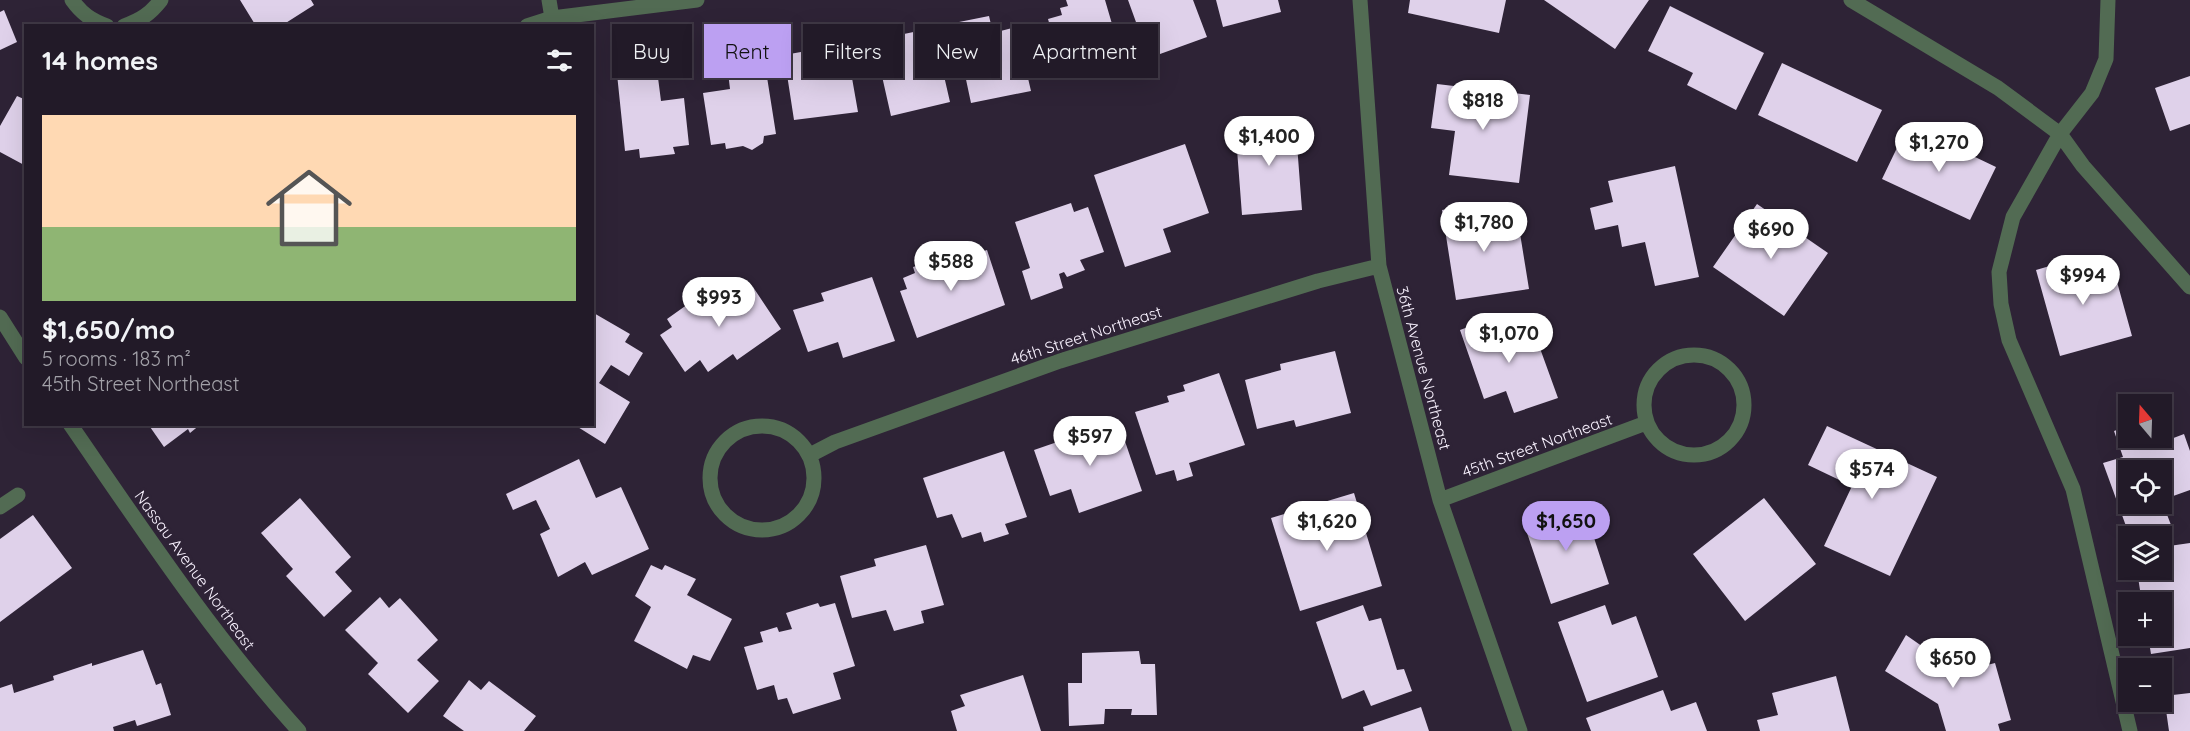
<!DOCTYPE html>
<meta charset="utf-8">
<style>
:root{--surface:#221a28;--page:#2e2734;--text:#f1f3f6;--muted:#a2a1a8;--line:#3f3845;--accent:#bca0f2}
body{margin:0;font-family:Quicksand,sans-serif;background:var(--page);color:var(--text);height:100vh;display:flex;flex-direction:column;font-size:22px;white-space:nowrap}
*{box-sizing:border-box;margin:0}
p{font-size:20px;color:var(--muted)}
.icon{flex:none;width:33px;height:33px;fill:none;stroke:currentColor;stroke-width:2;stroke-linecap:round;stroke-linejoin:round}
.map{position:relative;flex:1;overflow:hidden}
.panel{position:absolute;left:24px;top:24px;width:570px;height:402px;display:flex;flex-direction:column;background:var(--surface);border-radius:0px;box-shadow:0 6px 24px #0002,0 0 0 2px var(--line)}
.panel>*{flex:none}
.banner{position:absolute;left:612px;top:24px;width:570px;height:54px;display:flex;gap:12px}
.needle{width:39px;rotate:341deg}
.tools{position:absolute;left:2118px;top:394px;display:grid;gap:12px}
.tools a{display:grid;place-items:center;width:54px;height:54px;border-radius:0px;background:var(--surface);box-shadow:0 6px 24px #0002,0 0 0 2px var(--line);font-size:30px}
.price{position:absolute;translate:-50% -51px;padding:0 14px;border-radius:21px;background:#fff;color:#222;font-size:20px;line-height:39px;filter:drop-shadow(0 2px 3px #0008)}
.price::after{content:'';position:absolute;left:50%;top:36px;width:18px;height:14px;margin-left:-9px;background:inherit;clip-path:polygon(0 0,100% 0,50% 100%)}
.price.active{background:var(--accent);color:#111}
ul{padding:0;list-style:none}
li{display:grid;align-content:center;gap:12px;height:318px;padding:0 18px}
li span{display:grid;place-items:center;height:186px;border-radius:0px;color:#555}
li>.icon{margin-inline-start:auto}
span .icon{width:108px;height:108px;fill:#fffc;stroke-width:1}
li b{font-size:26px}
h2{display:flex;justify-content:space-between;align-items:center;height:72px;padding:0 18px;font-size:26px}
.pill{padding:0 21px;border-radius:0px;background:var(--surface);box-shadow:0 6px 24px #0002,0 0 0 2px var(--line);font-size:21px;line-height:54px}
.pill.active{background:var(--accent);color:#111}
.map>svg:first-child{display:block}
.building{fill:#dfd1ea}
.lines{fill:none;stroke-linecap:round;stroke-linejoin:round}
.minor{stroke:#526b53;stroke-width:15}
.labels{text-anchor:middle;stroke-width:6;stroke-linejoin:round;paint-order:stroke}
.street-label{font-size:16px;fill:#f8f1fe;stroke:#2e2336}
</style>
<div class="map">
<svg width="2190" height="731" viewBox="0 0 2190 731">
<rect width="100%" height="100%" fill="#2e2336"/>
<path class="building" d="M240 0H311L314 5 281 26H256Z
M1066 0H1105L1122 58 1064 75 1048 19 1062 15 1060 8 1068 6Z
M1128 0H1193L1207 37 1149 58Z
M1216 0H1278L1281 12 1223 27Z
M1410 0H1506L1499 33 1408 13Z
M1544 0H1649L1615 49Z
M1670 6 1764 53 1736 110 1687 85 1693 73 1648 51Z
M4 10 17 42 0 50V12Z
M989 16 993 33 1016 27 1031 91 971 103 954 23Z
M933 28 950 102 891 116 877 54 903 48 899 35Z
M846 44 858 112 794 120 784 55Z
M764 58 776 134 764 136 763 143 752 150 743 146 726 149 725 143 711 145 703 93 730 89 727 64Z
M1782 63 1882 110 1857 162 1758 115Z
M657 70 661 101 684 98 689 145 673 147 675 154 640 158 639 149 625 151 617 74Z
M2190 76V124L2170 131 2155 88Z
M1437 84 1530 95 1519 183 1449 175 1455 131 1431 128Z
M17 96 26 100V166L0 152V126Z
M1295 118 1302 210 1242 215 1235 123Z
M1908 125 1996 167 1970 220 1882 179Z
M1185 144 1209 213 1163 229 1171 252 1125 267 1094 175Z
M1675 166 1699 277 1655 286 1645 242 1622 247 1618 225 1595 230 1590 208 1613 202 1608 181Z
M1491 202 1494 225 1518 221 1529 289 1456 300 1442 210Z
M1071 203 1074 212 1088 207 1104 252 1080 260 1085 270 1067 277 1064 272 1059 274 1063 288 1031 300 1022 271 1030 268 1015 222Z
M1757 204 1828 253 1784 316 1713 267Z
M987 250 1005 305 917 338 900 291 907 289 903 278 915 273 913 267 953 254 955 261Z
M2084 256 2090 278 2114 271 2132 336 2060 356 2036 270Z
M872 277 895 341 843 358 838 342 808 352 793 310 824 301 821 293Z
M719 282 732 302 753 287 781 329 737 360 733 354 708 372 700 360 685 372 660 335 672 327 667 319Z
M592 312 630 334 625 342 643 353 629 376 611 365 599 383 630 402 605 444 573 424H592Z
M1503 314 1511 337 1533 329 1558 398 1514 413 1506 391 1484 399 1460 330Z
M1335 351 1351 413 1296 427 1294 420 1257 429 1245 380 1281 370 1280 364Z
M1219 373 1245 445 1189 463 1193 476 1177 481 1174 470 1156 475 1135 412 1169 402 1167 396 1185 391 1183 385Z
M1118 421 1142 491 1079 513 1071 489 1050 496 1034 450Z
M148 424H201L190 433 188 429 164 447Z
M1827 426 1937 477 1890 576 1824 546 1852 486 1808 465Z
M2128 426V438H2162L2163 442 2184 434 2190 451V490L2162 500V471H2128V504H2163L2171 525 2139 537H2130L2103 463 2123 457 2114 431Z
M1004 451 1027 517 1005 524 1009 534 984 542 981 532 962 538 952 514 937 518 923 478Z
M579 459 596 498 621 487 649 549 592 575 585 562 558 577 540 534 550 529 536 500 513 510 506 494Z
M1354 493 1382 586 1300 611 1271 518Z
M300 498 351 557 335 572 352 591 324 617 286 576 293 569 261 533Z
M1764 498 1816 564 1745 621 1693 554Z
M1582 501 1609 584 1551 604 1523 521Z
M33 515 72 568 0 622V539Z
M2190 543V648L2151 654 2148 636H2162V603H2142L2138 577 2160 574 2159 570H2162V547Z
M926 545 944 605 921 611 924 623 894 631 886 610 852 618 840 576 876 566 874 559Z
M651 565 662 570 665 565 696 579 687 595 732 619 710 661 693 655 687 669 634 641 651 607 635 596Z
M380 597 389 608 400 598 438 640 417 660 439 681 408 713 368 674 378 663 345 630Z
M818 603 820 607 835 603 855 666 833 673 841 699 793 714 787 698 778 700 774 685 757 690 744 647 763 642 760 632 777 627 779 632 792 629 786 613Z
M1363 605 1369 621 1381 618 1397 670 1404 669 1412 691 1371 706 1364 690 1342 699 1316 622Z
M1605 605 1612 625 1636 616 1658 677 1587 702 1558 622Z
M1906 635 1959 672 1995 663 2011 720 1998 724 2000 731H1946L1938 704 1885 671Z
M143 650 156 685 161 683 171 715 137 726 135 720 113 727 114 731H0V688L12 684 14 693 54 680 53 676 92 663V666Z
M1139 651 1141 664H1155L1157 715H1131L1132 709H1105L1104 724 1069 726 1068 683H1082V653Z
M1023 675 1041 731H957L951 711 965 706 960 695Z
M1836 676 1850 731H1760L1757 720 1778 715 1772 693Z
M469 680 481 690 489 681 536 716 524 731H464L443 716Z
M1663 690 1671 711 1696 702 1707 731H1591L1586 718Z
M2190 693V731H2169L2164 696Z
M1421 707 1429 731H1364L1363 727Z"/>
<g class="lines">
<path class="minor" d="M72 0C82 14 91 20 107 26
M549 0 552 18
M1360 0 1379 266 1440 500 1520 731
M1851 0 1998 88 2060 134 2083 166 2190 287
M2108 0 2106 59 2092 93 2060 134 2013 217 1999 272 2001 304 2009 340 2073 489 2130 731
M124 26C141 20 150 14 161 0
M527 26 552 18 697 0
M0 317 26 358
M1644 405a50 50 0 1 1 100 0a50 50 0 1 1-100 0Z
M70 424C143 530 213 636 299 731
M710 478a52 52 0 1 1 104 0a52 52 0 1 1-104 0Z
M810 455 835 442 1060 361 1318 281 1379 266
M1440 500 1646 423
M0 507 18 495"/>
</g>
<g class="labels">
<g class="street-label">
<text transform="translate(1086 335) rotate(-18)" y="6">46th Street Northeast</text>
<text transform="translate(1424 368) rotate(75)" y="6">36th Avenue Northeast</text>
<text transform="translate(1537 445) rotate(-20)" y="6">45th Street Northeast</text>
<text transform="translate(195 570) rotate(54)" y="6">Nassau Avenue Northeast</text>
</g>
</g>
</svg>
<div class="tools">
<a><svg class="needle" viewBox="-14 -14 28 28"><path d="M0-13l5 13h-10z" fill="#e53935"/><path d="M0 13l5-13h-10z" fill="#a2a1a8"/></svg></a>
<a><svg class="icon" aria-label="locate" viewBox="0 0 24 24"><circle cx="12" cy="12" r="6"/><path d="M12 2v4M12 18v4M2 12h4M18 12h4"/></svg></a>
<a><svg class="icon" aria-label="layers" viewBox="0 0 24 24"><path d="M12 4l9 5-9 5-9-5zM3 14l9 5 9-5"/></svg></a>
<a>+</a>
<a>−</a>
</div>
<b class="price" style="left:1483px;top:131px">$818</b>
<b class="price" style="left:1269px;top:167px">$1,400</b>
<b class="price" style="left:1939px;top:173px">$1,270</b>
<b class="price" style="left:1484px;top:253px">$1,780</b>
<b class="price" style="left:1771px;top:260px">$690</b>
<b class="price" style="left:951px;top:292px">$588</b>
<b class="price" style="left:2083px;top:306px">$994</b>
<b class="price" style="left:719px;top:328px">$993</b>
<b class="price" style="left:1509px;top:364px">$1,070</b>
<b class="price" style="left:1090px;top:467px">$597</b>
<b class="price" style="left:1872px;top:500px">$574</b>
<b class="price" style="left:1327px;top:552px">$1,620</b>
<b class="price active" style="left:1566px;top:552px">$1,650</b>
<b class="price" style="left:1953px;top:689px">$650</b>
<div class="banner">
<a class="pill">Buy</a>
<a class="pill active">Rent</a>
<a class="pill">Filters</a>
<a class="pill">New</a>
<a class="pill">Apartment</a>
</div>
<section class="panel">
<h2>14 homes<svg class="icon" aria-label="filters" viewBox="0 0 24 24"><path d="M4 7h16M4 17h16"/><circle cx="9" cy="7" r="2"/><circle cx="15" cy="17" r="2"/></svg></h2>
<ul>
<li><span style="background:linear-gradient(#ffd9b3 60%,#8fb573 0)"><svg class="icon" aria-label="home" viewBox="0 0 24 24"><path d="M3 11l9-7 9 7M6 9v11h12V9"/></svg></span><div><b>$1,650/mo</b><p>5 rooms · 183 m²</p><p>45th Street Northeast</p></div></li>
</ul>
</section>
</div>
